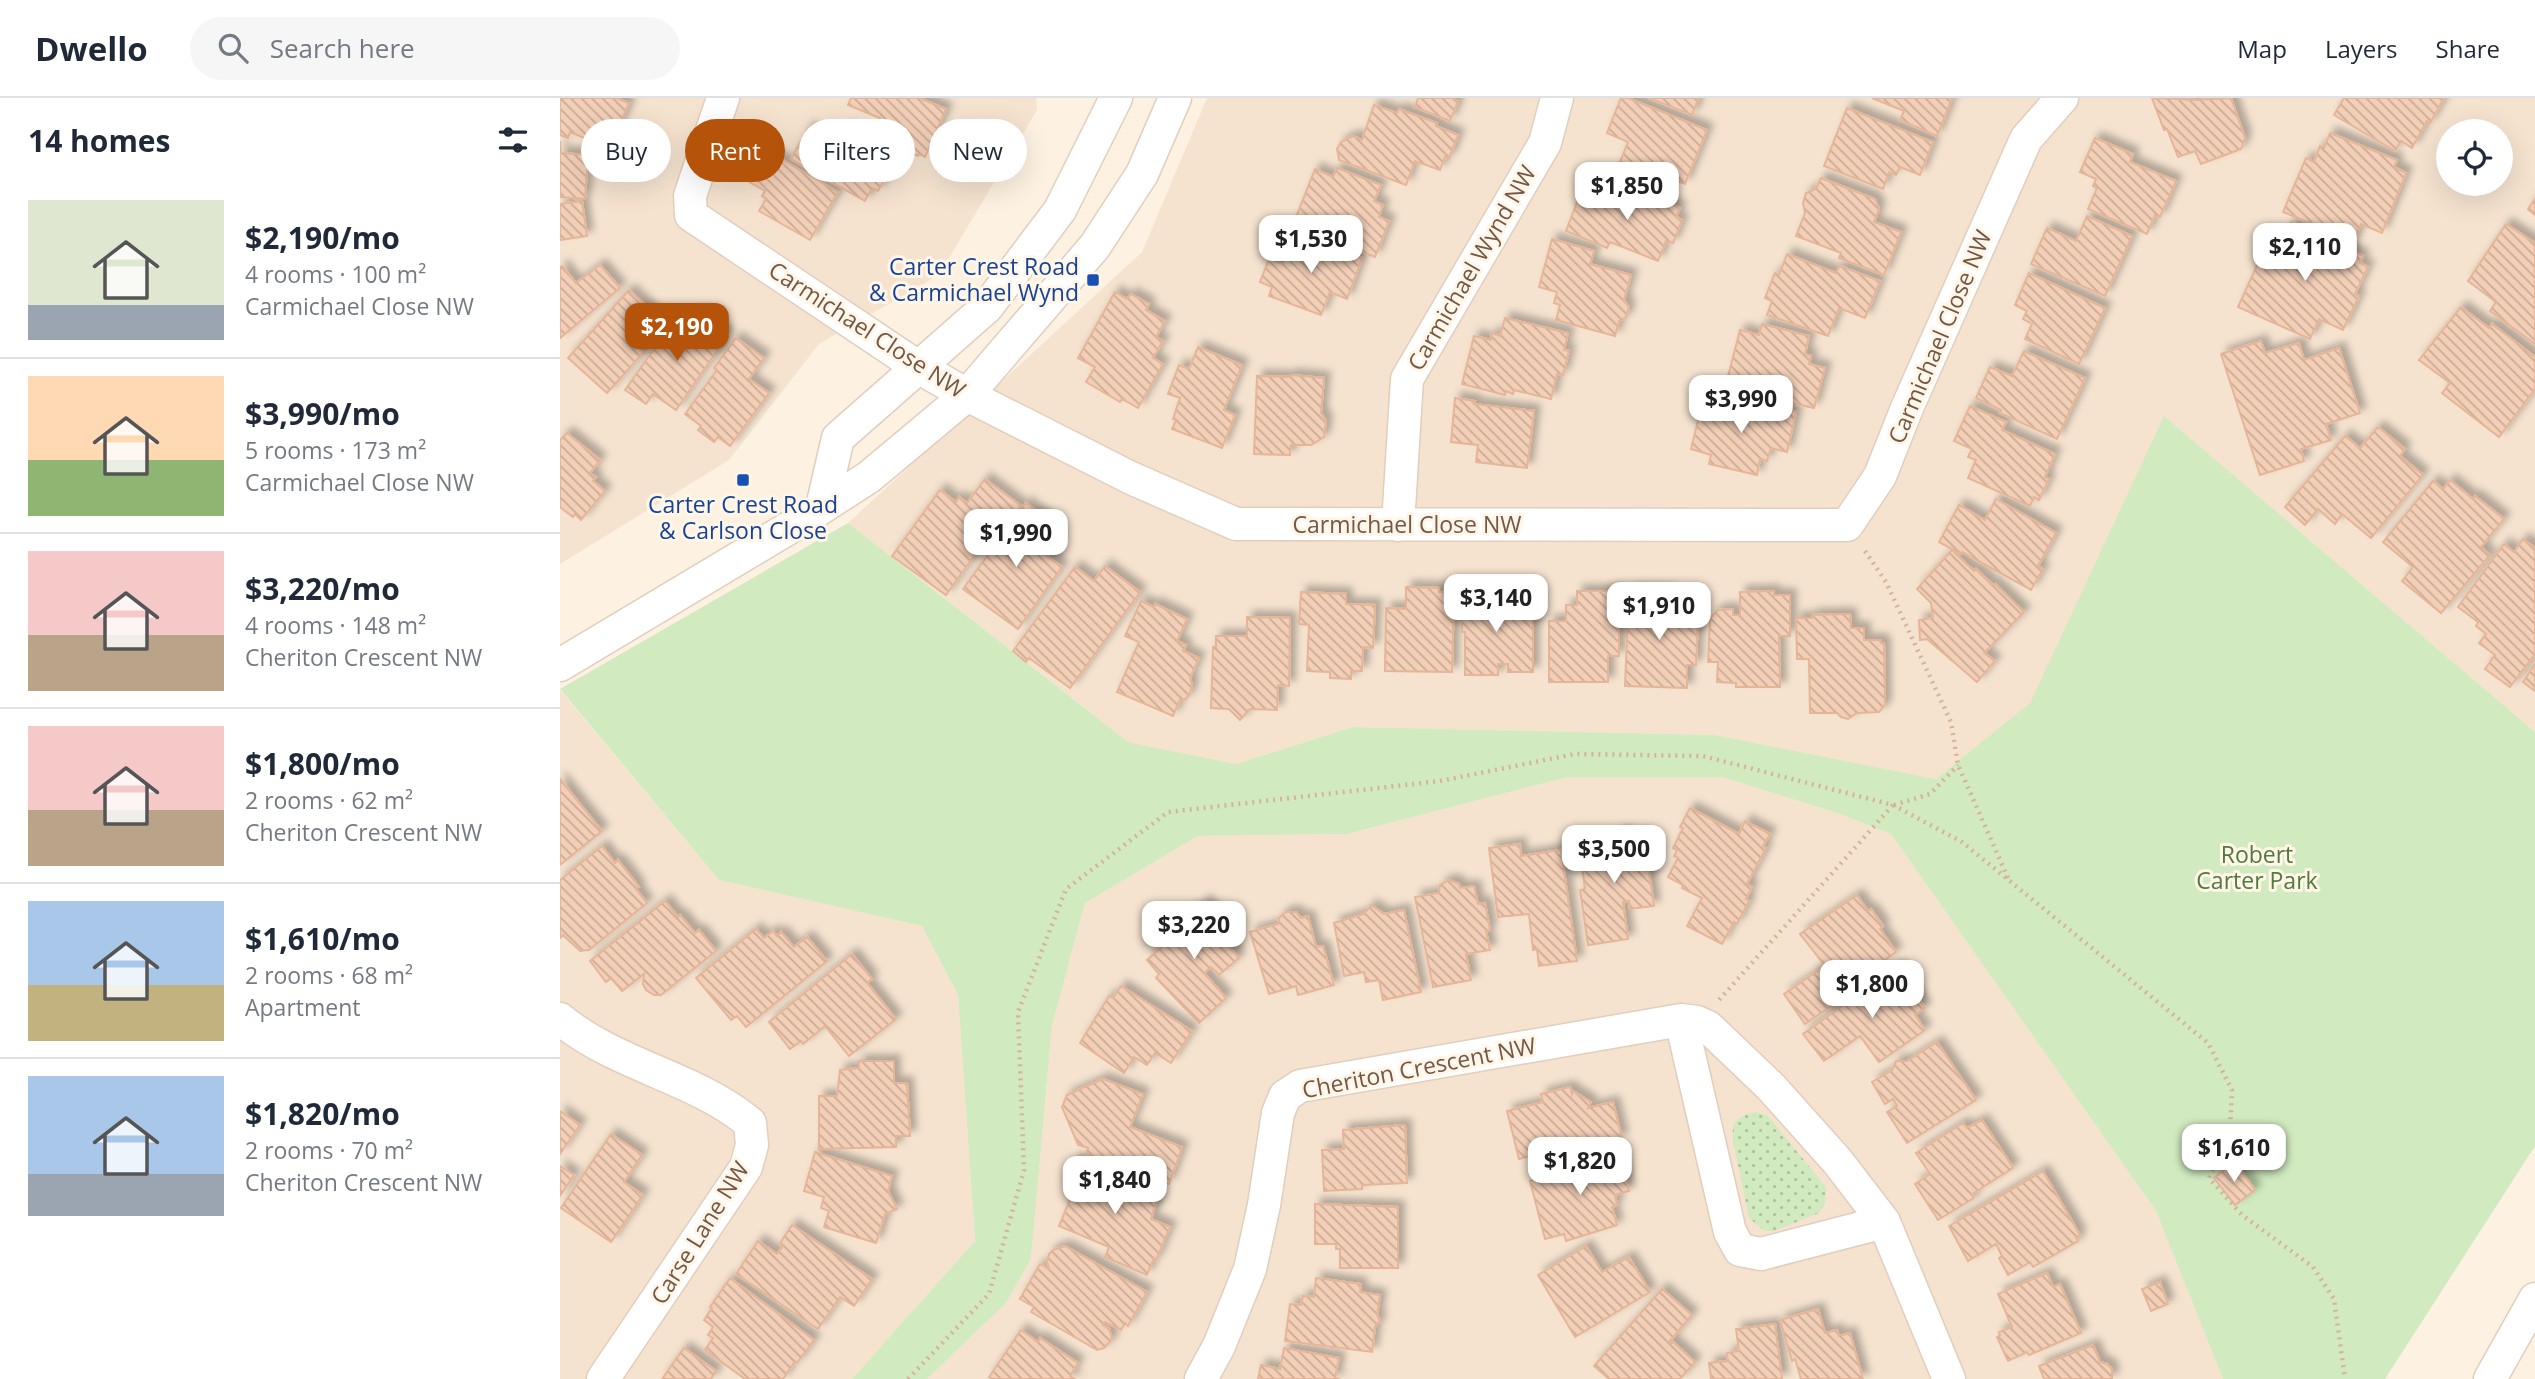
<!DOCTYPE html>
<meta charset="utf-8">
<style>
:root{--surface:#fff;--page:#f6f6f7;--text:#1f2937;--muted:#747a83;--line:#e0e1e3;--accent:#b45309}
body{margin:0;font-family:"Open Sans",sans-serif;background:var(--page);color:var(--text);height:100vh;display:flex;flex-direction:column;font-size:26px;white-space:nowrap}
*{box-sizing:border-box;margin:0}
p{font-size:23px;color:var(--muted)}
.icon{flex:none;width:38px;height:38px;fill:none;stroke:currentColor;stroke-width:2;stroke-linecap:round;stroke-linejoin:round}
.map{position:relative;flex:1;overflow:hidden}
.details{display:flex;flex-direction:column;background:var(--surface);width:560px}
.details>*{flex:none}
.banner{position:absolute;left:21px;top:21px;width:665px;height:63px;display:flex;gap:14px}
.tools{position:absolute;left:1876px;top:21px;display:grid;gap:14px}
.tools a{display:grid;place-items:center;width:77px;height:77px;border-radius:50%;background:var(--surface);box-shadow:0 7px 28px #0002;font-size:35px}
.price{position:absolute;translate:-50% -60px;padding:0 16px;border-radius:14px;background:#fff;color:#222;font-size:23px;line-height:46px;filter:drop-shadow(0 2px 4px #0008)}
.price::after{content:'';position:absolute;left:50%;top:42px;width:21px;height:16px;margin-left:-10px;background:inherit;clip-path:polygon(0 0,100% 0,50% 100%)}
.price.on{background:var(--accent);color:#fff}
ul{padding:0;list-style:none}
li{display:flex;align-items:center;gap:21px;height:175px;padding:0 28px}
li+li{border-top:2px solid var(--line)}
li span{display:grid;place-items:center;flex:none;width:196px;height:140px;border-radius:0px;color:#555}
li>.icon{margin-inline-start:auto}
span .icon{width:84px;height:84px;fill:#fffc;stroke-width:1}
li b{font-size:30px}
h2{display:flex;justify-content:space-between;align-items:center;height:84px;padding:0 28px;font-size:30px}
.pill{padding:0 24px;border-radius:32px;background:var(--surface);box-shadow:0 7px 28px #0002;font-size:24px;line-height:63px}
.pill.on{background:var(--accent);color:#fff}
header{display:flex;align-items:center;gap:42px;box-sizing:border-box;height:98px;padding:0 35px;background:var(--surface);border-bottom:2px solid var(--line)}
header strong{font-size:33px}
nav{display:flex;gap:38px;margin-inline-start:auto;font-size:24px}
.search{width:490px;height:63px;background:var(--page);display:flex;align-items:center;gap:18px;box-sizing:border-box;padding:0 24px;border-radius:38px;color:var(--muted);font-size:26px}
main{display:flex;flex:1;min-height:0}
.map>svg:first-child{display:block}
.residential{fill:#f5e3cf;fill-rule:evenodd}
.grass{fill:url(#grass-dots)}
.green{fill:#d1eabf}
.building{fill:url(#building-back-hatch);stroke:#e6b597;stroke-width:2;filter:url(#shadow)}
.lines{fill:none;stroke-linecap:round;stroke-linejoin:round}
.minor-casing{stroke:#e1cebc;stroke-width:35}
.path{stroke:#d7b29b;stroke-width:4.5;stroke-dasharray:2 5;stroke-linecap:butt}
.minor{stroke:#fff;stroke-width:32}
.transit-dot{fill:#1a4fb4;stroke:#fff6e7;stroke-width:2.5}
.labels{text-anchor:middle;stroke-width:6;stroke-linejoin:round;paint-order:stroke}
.transit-label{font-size:23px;fill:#164399;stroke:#fff6e7;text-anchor:end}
.street-label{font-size:23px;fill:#745747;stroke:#fff6e7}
.park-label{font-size:23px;fill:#517a3f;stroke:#fff6e7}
</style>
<header>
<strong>Dwello</strong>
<div class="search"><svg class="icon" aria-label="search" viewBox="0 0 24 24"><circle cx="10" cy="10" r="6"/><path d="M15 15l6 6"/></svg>Search here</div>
<nav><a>Map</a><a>Layers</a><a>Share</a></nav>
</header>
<main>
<section class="details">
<h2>14 homes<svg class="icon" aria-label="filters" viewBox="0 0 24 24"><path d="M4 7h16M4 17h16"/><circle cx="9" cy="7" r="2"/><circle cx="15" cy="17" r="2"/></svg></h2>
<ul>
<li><span style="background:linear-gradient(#dfe7d0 75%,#9aa5b1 0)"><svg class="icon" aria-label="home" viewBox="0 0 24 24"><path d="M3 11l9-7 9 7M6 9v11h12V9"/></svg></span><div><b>$2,190/mo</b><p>4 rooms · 100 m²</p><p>Carmichael Close NW</p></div></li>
<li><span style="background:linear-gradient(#ffd9b3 60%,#8fb573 0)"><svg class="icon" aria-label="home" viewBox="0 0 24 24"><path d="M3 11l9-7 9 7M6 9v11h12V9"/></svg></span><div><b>$3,990/mo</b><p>5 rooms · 173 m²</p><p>Carmichael Close NW</p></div></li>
<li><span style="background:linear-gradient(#f6c9c9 60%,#b9a48a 0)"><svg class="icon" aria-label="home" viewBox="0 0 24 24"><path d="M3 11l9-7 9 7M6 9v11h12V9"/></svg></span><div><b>$3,220/mo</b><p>4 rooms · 148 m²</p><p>Cheriton Crescent NW</p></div></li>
<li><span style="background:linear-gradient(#f6c9c9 60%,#b9a48a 0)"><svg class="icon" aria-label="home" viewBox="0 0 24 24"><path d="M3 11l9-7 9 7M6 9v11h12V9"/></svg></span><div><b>$1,800/mo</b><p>2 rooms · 62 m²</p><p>Cheriton Crescent NW</p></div></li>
<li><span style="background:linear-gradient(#a9c7e8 60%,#c2b280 0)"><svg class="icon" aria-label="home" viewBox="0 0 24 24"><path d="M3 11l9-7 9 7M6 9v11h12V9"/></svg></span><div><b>$1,610/mo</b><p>2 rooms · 68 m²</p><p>Apartment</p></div></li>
<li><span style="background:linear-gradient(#a9c7e8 70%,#9aa5b1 0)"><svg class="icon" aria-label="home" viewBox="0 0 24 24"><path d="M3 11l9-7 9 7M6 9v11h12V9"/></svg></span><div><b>$1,820/mo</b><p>2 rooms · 70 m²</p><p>Cheriton Crescent NW</p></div></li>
</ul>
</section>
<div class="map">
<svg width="1975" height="1281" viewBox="0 0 1975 1281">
<defs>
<pattern id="grass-dots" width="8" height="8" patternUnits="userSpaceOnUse" patternTransform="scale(1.75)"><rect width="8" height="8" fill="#d1eabf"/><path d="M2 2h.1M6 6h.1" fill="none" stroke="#aec09d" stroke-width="1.8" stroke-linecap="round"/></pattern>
<pattern id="building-back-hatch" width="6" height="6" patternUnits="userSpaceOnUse" patternTransform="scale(1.75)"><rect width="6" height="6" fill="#f3cfb7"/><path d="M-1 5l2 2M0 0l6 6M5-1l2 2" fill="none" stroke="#c9ab97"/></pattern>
<filter id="shadow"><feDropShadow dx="6" dy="-6" stdDeviation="3.5" flood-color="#0004"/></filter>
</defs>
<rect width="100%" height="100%" fill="#fdf2e1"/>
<path class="residential" d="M0 0H476L477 12 379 177 259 246 169 362 0 466Z
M647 0H1975V634L1605 319 1470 606 1376 681 1155 637 793 629 676 666 568 644 288 425 582 154ZM1888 33H1941V86H1888Z
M0 592 159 782 362 828 398 897 415 1143 292 1281H0Z
M1008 679H1162L1274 714 1331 736 1596 1113 1663 1281H367L446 1205 471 1161 492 928 525 805 638 738 787 736Z"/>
<path class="grass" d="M1196 1014 1207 1017 1266 1089 1265 1105 1259 1115 1214 1133H1205L1189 1120 1173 1043C1171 1024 1176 1018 1196 1014Z"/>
<path class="green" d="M1604 318 1975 634V1048L1825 1281H1663L1596 1113 1331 736 1274 714 1162 679H1008L787 736 638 738 525 805 492 928 471 1161 446 1205 367 1281H292L415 1143 398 897 362 828 159 782 0 591 288 425 568 644 676 666 793 629 1155 637 1376 681 1470 605Z"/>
<path class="building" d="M0 0H56L69 5 54 40 31 30 27 41 10 34 8 40 0 37Z
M291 0H359L386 11 365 59 359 56 358 58 312 39 320 20 288 7Z
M858 0H895L894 2 898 3 890 23 855 9Z
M1061 0H1068L1147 32 1125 86 1108 79 1104 88 1058 69 1068 44 1047 35Z
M1089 0H1139L1132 17Z
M1312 0H1392L1377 38 1340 22 1344 13Z
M1592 0 1638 2 1671 0 1685 40 1681 51 1641 66 1635 53 1618 59 1607 31 1604 32Z
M1784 0H1884L1870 25 1867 23 1852 50 1841 43 1835 53 1774 17Z
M814 7 837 15 839 11 877 25 876 28 898 37 889 60 885 59 880 72 855 63 846 87 779 62 777 51 781 44 793 38 802 42Z
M1287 10 1373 44 1360 77 1340 69 1336 77 1329 74 1323 91 1264 68Z
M248 30 277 46 286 31 337 60 318 93 312 90 305 103 231 61Z
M1770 35 1837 62 1834 69 1846 75 1822 135 1801 126 1794 143 1723 114 1746 60 1754 64 1760 48 1764 50Z
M1535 40 1573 56 1570 64 1616 83 1600 119 1595 117 1587 136 1528 111 1537 90 1533 88 1536 81 1520 74Z
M0 43 1 55 28 57 25 101 0 99Z
M202 50 278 94 250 142 199 113 206 101 202 98 205 93 184 81Z
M777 70 821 87 814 103 823 107 819 119 829 123 815 159 733 127 755 71 773 79Z
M1261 80 1315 101 1319 111 1314 124 1341 134 1324 177 1279 160 1281 155 1236 138 1245 115 1243 105 1246 95 1256 91Z
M1057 85 1120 110 1116 119 1122 122 1113 145 1106 143 1098 163 1050 144 1047 150 1006 133 1019 99 1041 108 1046 97 1051 99Z
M1975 101V117L1968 111Z
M22 103 27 138 0 142V106Z
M1527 118 1572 138 1545 198 1471 166 1487 130 1516 143Z
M1731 124 1803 158 1800 165 1808 169 1795 196 1799 198 1783 232 1759 221 1750 241 1678 209 1703 154 1711 157 1717 145 1720 147Z
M1946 126 1975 145V246L1930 213 1936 204 1908 183Z
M734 136 802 160 787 201 770 194 761 217 709 198 712 189 700 184 709 161 723 166Z
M992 141 1034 153 1030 166 1071 177 1064 202 1069 209 1066 219 1059 223 1055 238 996 222 1000 207 994 205 997 194 979 189Z
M1227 156 1276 175 1280 168 1320 183 1305 220 1279 210 1268 238 1207 217 1212 203 1205 200 1215 175 1219 177Z
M40 167 60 190 0 240V169L2 168 16 185Z
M1469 175 1545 210 1519 266 1465 241 1472 226 1463 221 1467 213 1455 207Z
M69 192 93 214 69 241 84 254 47 295 8 260Z
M555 194 567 201 571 196 589 206 586 212 605 223 596 239 603 243 593 260 603 266 578 310 562 301 560 304 526 284 535 269 518 260Z
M1901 209 1929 230 1932 226 1975 259V291L1939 339 1882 295 1890 285 1859 262Z
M137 216 168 237 116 312 93 296 86 306 65 292 111 227 123 235Z
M945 220 1008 235 1004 252 1009 253 1003 277 997 276 991 301 954 292 953 296 946 293 945 297 902 286 914 238 931 242 932 235 940 238Z
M1202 226 1249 238 1245 256 1251 258 1249 266 1265 270 1254 310 1165 290 1180 232 1199 237Z
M176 240 204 260 189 281 209 295 170 348 158 339 154 344 138 332 141 328 125 316 157 272 154 270Z
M1701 243 1705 255 1739 245 1744 262 1779 250 1800 315 1766 326 1771 342 1741 351 1744 363 1700 377 1661 256Z
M638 249 682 267 664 312 675 317 662 350 612 331 616 322 613 321 620 300 608 296 619 267 629 271Z
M1464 253 1525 280 1497 341 1440 315 1441 312 1416 300 1430 269 1452 278Z
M731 277 764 280 761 315 766 322 764 339 751 347H731L730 357 694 356 697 278 731 279Z
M895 300 915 303 914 306 974 313 967 370 916 364 918 347 891 344Z
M1143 302 1205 317 1207 307 1236 314 1227 354 1211 350 1207 363 1200 361 1197 377 1149 366 1151 357 1131 351Z
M1410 308 1446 324 1442 332 1495 356 1485 379 1489 381 1479 402 1474 399 1470 408 1408 380 1416 362 1408 359 1412 351 1394 343Z
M1818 329 1845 351 1840 358 1863 377 1811 440 1782 416 1775 426 1758 411 1745 427 1725 409 1785 338 1800 350Z
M7 335 40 362 30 375 36 379 33 383 45 393 21 422 15 416 13 419 0 409V342Z
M425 381 461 408 438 439 432 433 386 497 332 458 380 392 396 404 399 399 407 405Z
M1890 382 1913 401 1915 398 1944 421 1921 449 1930 457 1881 515 1842 483 1853 469 1823 444 1873 383 1883 391Z
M1436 401 1496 435 1478 468 1483 471 1471 492 1402 454 1401 456 1379 444 1399 407 1425 422Z
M466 405 495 427 477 451 502 469 458 531 403 491Z
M1963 441 1975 450V556L1950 589 1925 571 1935 557 1919 545 1926 536 1916 528 1918 524 1898 509 1944 446 1954 454Z
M1392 452 1414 473 1416 471 1433 487 1435 486 1464 514 1424 555 1435 563 1417 584 1367 541 1360 542 1359 522 1373 520 1371 505 1357 491Z
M545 468 580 494 510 590 469 560 466 564 453 553 515 469 534 483Z
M846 489 879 490V494H894L892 574 825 573 826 510 846 511Z
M905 491H945V514H948V509H973V574H948V566H938V577H905V534H902V514H905Z
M1069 492 1108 493V504H1119V519L1138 520 1136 567H1127V590L1065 588Z
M1017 493H1059V558H1048V584H989V523H1006V507H1017Z
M1214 493V497H1230V538H1219L1220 589H1176V585L1157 584 1158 564H1148L1150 520 1158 512 1173 511V517H1180V494Z
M741 494 786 496V506L815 507 813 550 803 549 802 573H791V581L770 580V574L747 573 749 527 739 526Z
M581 503 594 509 595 506 627 521 617 543 626 547 623 553 639 560 630 580 632 587 630 595 626 601 620 602 613 618 557 594 579 544 565 538Z
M1290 516 1291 530H1304V542H1321V545H1324L1325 607 1319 614 1297 615 1288 621 1281 619 1277 615H1250L1249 561H1237L1236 520H1252V517Z
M687 519 730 520 729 588 718 587 717 612 690 611 680 622 669 611 651 610 653 549H656V538H687Z
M1975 566V593L1963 584Z
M0 681 42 733 0 767Z
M1130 710 1179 736 1185 723 1210 736 1203 748 1206 750 1187 786 1192 789 1186 801 1189 803 1177 826 1174 824 1162 846 1127 828 1142 800 1122 790 1123 787 1108 779 1118 760 1114 758 1117 752 1113 750 1123 730 1120 729Z
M1061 734 1073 739 1084 737 1091 747V756L1087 761 1094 808 1070 811 1069 803 1063 804 1068 841 1028 847 1020 792 1025 791 1019 746 1051 742Z
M960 746 961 758 1001 752 1017 863 979 868 977 851 973 852 969 816 938 819 929 750Z
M42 748 55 765 58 762 79 789 76 791 87 805 29 852 20 853 3 837 0 840V782Z
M889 782 899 786 900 790 914 788 918 806 925 805 930 832 926 833 930 852 906 856 911 882 873 889 855 799 879 795 880 787Z
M1297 797 1308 813 1311 811 1323 828 1320 831 1336 854 1286 889 1290 895 1245 926 1224 896 1265 868 1240 836Z
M105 803 118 819 120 817 135 835 139 832 156 853 101 897H94L86 892 83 886 84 876 62 893 51 880 46 884 30 863Z
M645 803 662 822 653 831 679 860 659 877 651 869 644 875 666 900 639 925 596 880 599 876 587 862 607 844 601 838Z
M811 807 824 816 844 812 861 894 823 902 819 882 806 884 804 874 784 878 774 825 804 816Z
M726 814H736L741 820 748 818 756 849 763 848 774 887 738 897 736 888 709 896 690 834 718 826 719 820Z
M196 831 204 840 213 833 217 838 221 834 234 849 247 839 267 863 186 929 177 918 171 922 136 880Z
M292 856 312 881 307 885 336 921 289 958 265 928 243 946 241 943 230 951 209 924Z
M1337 869 1365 910 1355 917 1365 932 1319 964 1300 938 1264 963 1243 936Z
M561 888 632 933 611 965 595 955 587 967 574 959 564 975 520 945 549 898 553 900Z
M1377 944 1416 1002 1347 1045 1327 1014 1337 1008 1333 1001 1325 1006 1312 984 1332 972 1336 963H1347Z
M299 963H334V985H347L350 1038H336V1049L259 1051V998H277L280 972 299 970Z
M543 981 583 996 570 1029 622 1049 609 1086 526 1056 528 1050 518 1047 502 1009 507 997Z
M1010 989 1012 996 1013 993 1031 1004 1028 1010 1053 1004 1062 1040 999 1055 994 1052 959 1061 947 1013 983 1004 981 996Z
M0 1013 20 1027 0 1056Z
M1422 1022 1453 1070 1412 1096 1414 1100 1378 1122 1355 1086 1370 1076 1356 1055 1403 1025 1407 1030Z
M845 1027 847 1085 802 1087V1091L764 1093 762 1052 784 1051 783 1032Z
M51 1036 82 1057 64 1084 83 1097 51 1144 1 1110Z
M255 1054 332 1078 328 1093 337 1111 325 1116 316 1145 264 1129 269 1113 261 1110 264 1099 244 1093Z
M1058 1054 1069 1093 1055 1097 1057 1107 1052 1109 1057 1127 1006 1143 1004 1136 985 1141 970 1083 992 1077 991 1073 1006 1070 1005 1066Z
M515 1061 599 1095 591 1121 610 1129 596 1162 594 1160 587 1177 545 1159 549 1149 499 1128 514 1092 504 1088Z
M1674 1064 1695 1092 1675 1107 1654 1080Z
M0 1068 14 1077 0 1098Z
M1483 1073 1520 1137 1516 1139 1518 1143 1473 1169 1470 1164 1448 1177 1439 1160 1442 1158 1436 1146 1408 1163 1389 1128Z
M755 1106 838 1109V1170H780V1151H776V1146H755Z
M232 1127 312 1181 294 1208 280 1199 258 1231 176 1176 198 1143 217 1156 223 1148 220 1145Z
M505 1148 587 1194 568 1228 565 1225 561 1232 545 1224 543 1227 549 1230 552 1241 544 1250 537 1252 471 1214 474 1209 460 1201 480 1166 489 1171 487 1164 489 1156 493 1152Z
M1026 1148 1042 1174 1069 1159 1090 1194 1015 1239 978 1177Z
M1487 1175 1493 1189 1500 1186 1521 1235 1469 1257 1467 1254 1448 1263 1437 1239 1440 1237 1439 1234 1452 1229 1438 1196Z
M170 1180 254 1242 237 1265 235 1263 223 1281H185L145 1252 153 1240 148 1237 153 1229 144 1222 152 1210 150 1209Z
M756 1180 801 1186 800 1194 820 1197 817 1217 820 1223 815 1229 812 1254 725 1243 730 1206 741 1207 743 1198 754 1199Z
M1600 1184 1608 1206 1591 1213 1582 1191Z
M1102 1191 1132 1217 1109 1244 1111 1246 1113 1244 1135 1264 1120 1281H1049L1034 1268Z
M1258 1211 1265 1235 1277 1232 1279 1238 1290 1235 1303 1281H1241L1235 1261 1232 1263 1220 1222Z
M1215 1226 1222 1281H1151L1149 1265 1168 1263 1167 1255 1179 1253 1176 1231Z
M461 1232 478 1244 480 1240 518 1265 510 1278 515 1281H433L429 1279Z
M1533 1247 1540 1264 1547 1266 1552 1271V1281H1484L1479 1268Z
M124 1250 156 1273 151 1281H102Z
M724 1250 779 1260 775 1280 780 1281H698L701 1267 720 1271Z"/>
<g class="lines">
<defs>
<path id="minor" d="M163 0 130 98 131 117 358 269 407 297 571 380 676 426 1287 427 1320 378 1347 310 1466 41 1502 0
M262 409 278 340 427 209 500 112 556 0
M838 427 847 281 985 45 997 0
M0 567 244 421 309 379 407 297 535 148 582 76 615 0
M0 921C57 968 135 979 190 1025L192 1047 186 1069 43 1281
M1121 922 1170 1134 1180 1152 1201 1156 1324 1124
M641 1281 659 1248 690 1171 704 1107 718 1015 725 998 740 988 1121 922 1137 924 1148 929 1211 989 1278 1064 1324 1124 1389 1281
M1930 1281 1975 1201"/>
</defs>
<use href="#minor" class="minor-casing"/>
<path class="path" d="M1305 453 1326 484 1391 624 1398 667 1448 780
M1333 707 1402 744 1648 945 1672 992 1670 1034 1649 1080 1682 1117 1753 1169 1774 1201 1785 1281
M1334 707 1370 696 1398 667
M348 1281 429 1196 464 1072 458 914 506 791 608 714 880 683 1015 656 1143 658 1333 707 1159 902"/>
<use href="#minor" class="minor"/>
</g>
<g class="transit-dot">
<rect x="526" y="175" width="14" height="14" rx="3.5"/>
<rect x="176" y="375" width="14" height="14" rx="3.5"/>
</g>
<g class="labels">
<g class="transit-label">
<text x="519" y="177">Carter Crest Road<tspan x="519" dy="26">&amp; Carmichael Wynd</tspan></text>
<text x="183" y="415" text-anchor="middle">Carter Crest Road<tspan x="183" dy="26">&amp; Carlson Close</tspan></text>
</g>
<g class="street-label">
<text transform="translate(912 170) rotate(-60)" y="8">Carmichael Wynd NW</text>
<text transform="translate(307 232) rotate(33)" y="8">Carmichael Close NW</text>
<text transform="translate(1380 239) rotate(-67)" y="8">Carmichael Close NW</text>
<text x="847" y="435">Carmichael Close NW</text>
<text transform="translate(859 970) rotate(-11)" y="8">Cheriton Crescent NW</text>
<text transform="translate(140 1135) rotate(-58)" y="8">Carse Lane NW</text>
</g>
<g class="park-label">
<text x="1697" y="765">Robert<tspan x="1697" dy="26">Carter Park</tspan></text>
</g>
</g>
</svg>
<div class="tools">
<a><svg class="icon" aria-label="locate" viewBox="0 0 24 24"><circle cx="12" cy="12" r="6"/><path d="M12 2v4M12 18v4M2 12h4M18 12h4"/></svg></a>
</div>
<b class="price" style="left:1067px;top:124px">$1,850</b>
<b class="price" style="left:751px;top:177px">$1,530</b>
<b class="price" style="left:1745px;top:185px">$2,110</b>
<b class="price on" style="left:117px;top:265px">$2,190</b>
<b class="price" style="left:1181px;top:337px">$3,990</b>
<b class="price" style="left:456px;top:471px">$1,990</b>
<b class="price" style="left:936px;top:536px">$3,140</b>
<b class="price" style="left:1099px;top:544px">$1,910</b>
<b class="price" style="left:1054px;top:787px">$3,500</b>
<b class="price" style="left:634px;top:863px">$3,220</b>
<b class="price" style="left:1312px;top:922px">$1,800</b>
<b class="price" style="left:1674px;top:1086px">$1,610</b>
<b class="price" style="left:1020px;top:1099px">$1,820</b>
<b class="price" style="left:555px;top:1118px">$1,840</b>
<div class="banner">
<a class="pill">Buy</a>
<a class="pill on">Rent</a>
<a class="pill">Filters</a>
<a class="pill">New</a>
</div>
</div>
</main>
